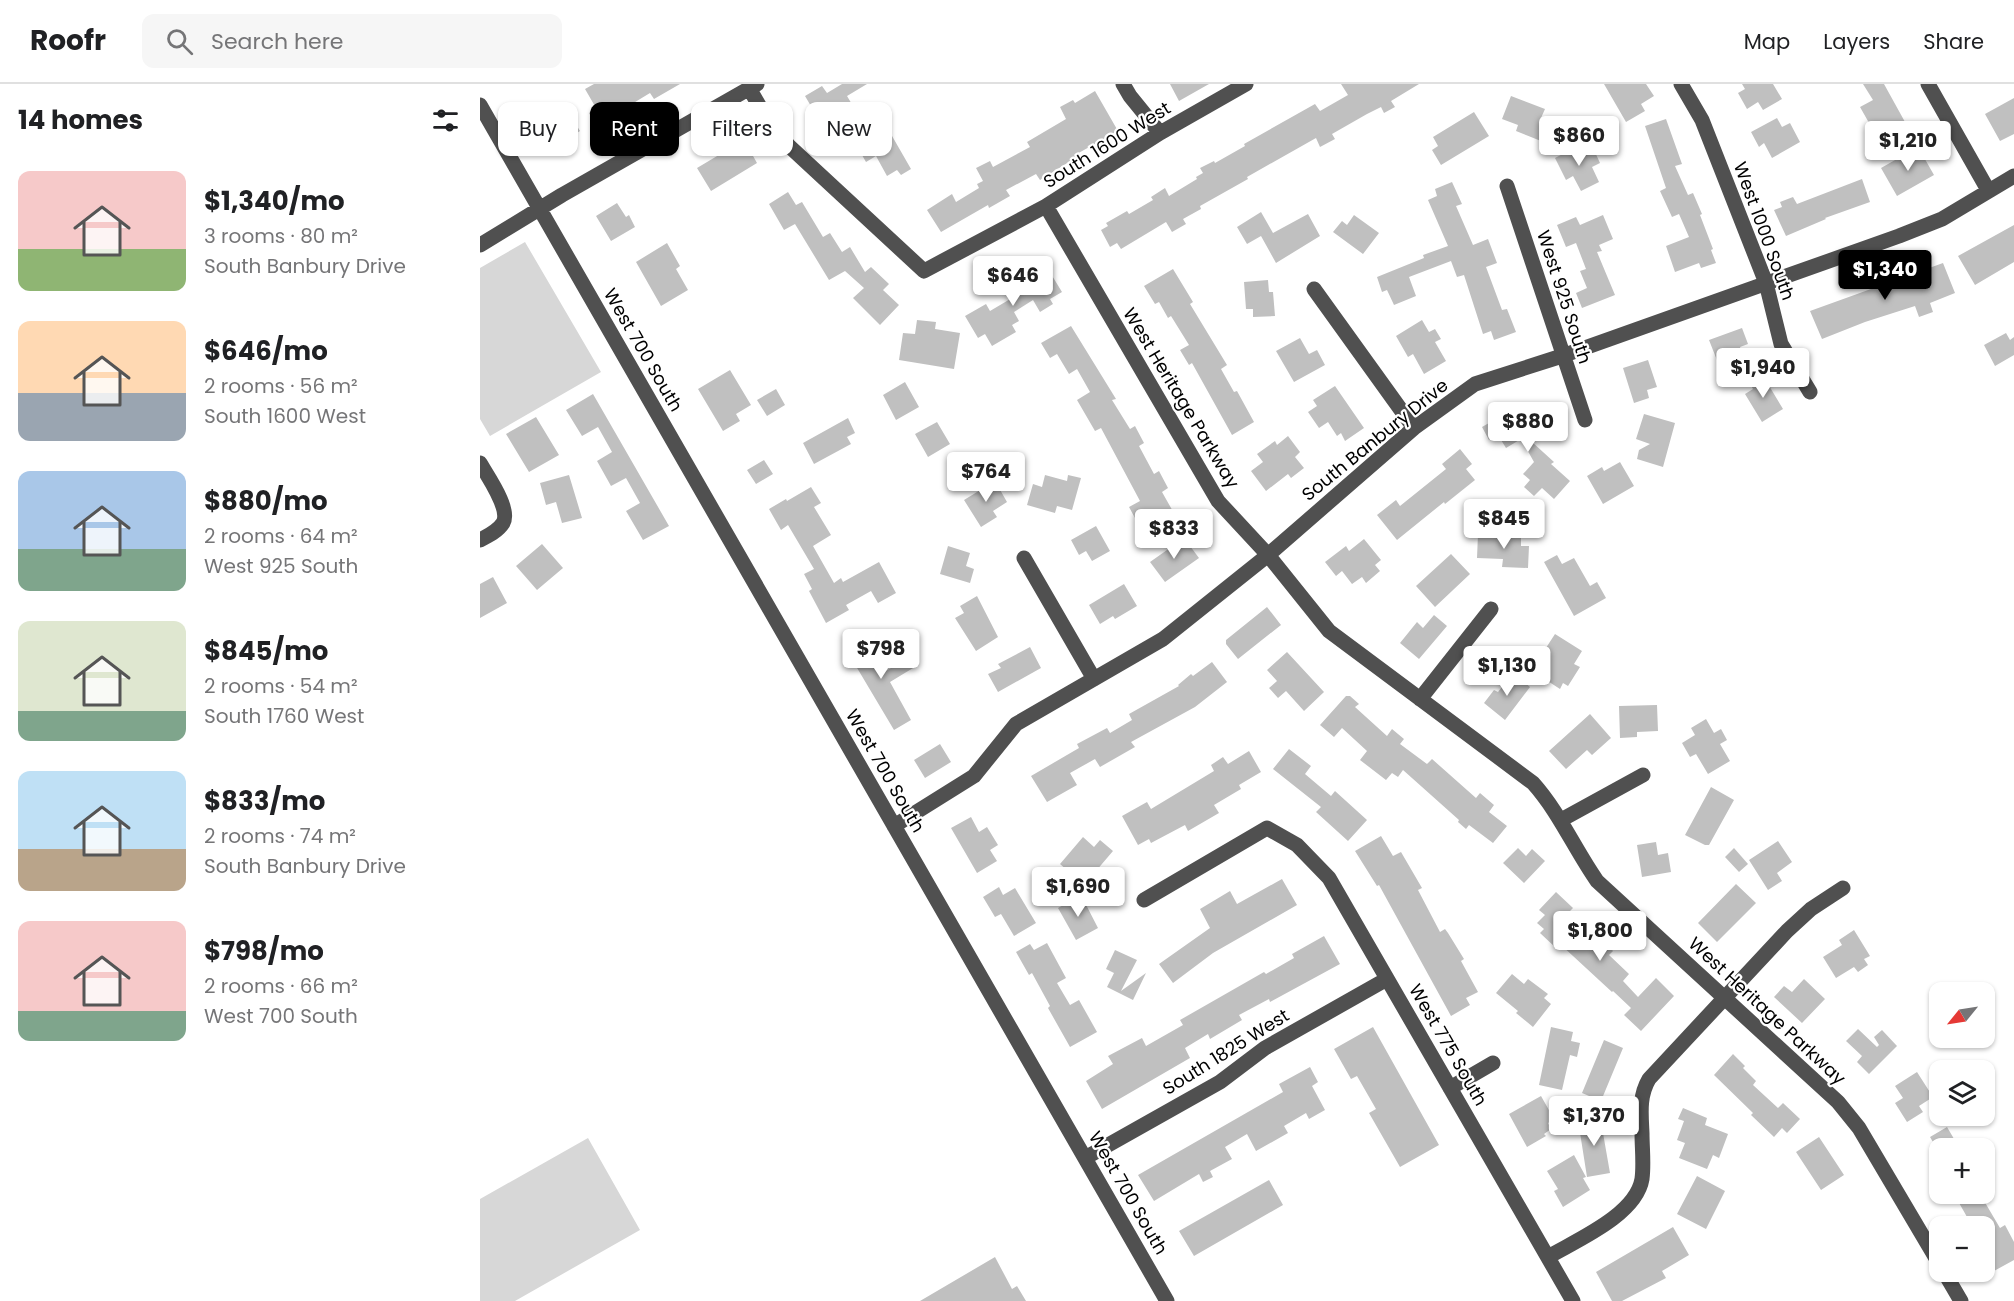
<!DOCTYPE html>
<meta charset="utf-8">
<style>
:root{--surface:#fff;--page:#f6f6f6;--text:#202124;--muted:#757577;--line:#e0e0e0;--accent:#000}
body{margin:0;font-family:Poppins,sans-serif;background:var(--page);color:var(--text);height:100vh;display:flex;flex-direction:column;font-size:22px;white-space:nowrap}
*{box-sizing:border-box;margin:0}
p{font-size:20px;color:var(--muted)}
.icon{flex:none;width:33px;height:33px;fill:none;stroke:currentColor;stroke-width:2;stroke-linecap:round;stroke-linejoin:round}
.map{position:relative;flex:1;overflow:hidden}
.sheet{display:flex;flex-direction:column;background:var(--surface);width:480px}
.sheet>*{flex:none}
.banner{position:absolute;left:18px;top:18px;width:570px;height:54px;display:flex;gap:12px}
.needle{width:39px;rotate:240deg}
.fabs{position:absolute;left:1449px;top:898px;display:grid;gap:12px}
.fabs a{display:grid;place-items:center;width:66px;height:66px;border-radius:12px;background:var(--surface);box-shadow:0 2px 4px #0004;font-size:30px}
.price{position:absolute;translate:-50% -51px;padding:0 14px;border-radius:6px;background:#fff;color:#222;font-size:20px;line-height:39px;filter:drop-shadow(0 2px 3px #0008)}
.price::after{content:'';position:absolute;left:50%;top:36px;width:18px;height:14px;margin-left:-9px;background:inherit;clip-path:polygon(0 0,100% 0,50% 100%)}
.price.on{background:var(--accent);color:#fff}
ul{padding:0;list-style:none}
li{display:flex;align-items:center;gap:18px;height:150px;padding:0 18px}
li span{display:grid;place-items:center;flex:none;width:168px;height:120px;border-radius:12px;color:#555}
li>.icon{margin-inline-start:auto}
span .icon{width:72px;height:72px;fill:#fffc;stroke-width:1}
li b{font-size:26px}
h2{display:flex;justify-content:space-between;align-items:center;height:72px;padding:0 18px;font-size:26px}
.tag{padding:0 21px;border-radius:12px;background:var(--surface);box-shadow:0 2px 4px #0004;font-size:21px;line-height:54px}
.tag.on{background:var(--accent);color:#fff}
header{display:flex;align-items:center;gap:36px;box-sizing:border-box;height:84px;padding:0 30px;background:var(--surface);border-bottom:2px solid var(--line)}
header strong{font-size:28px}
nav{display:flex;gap:33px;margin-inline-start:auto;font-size:21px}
.search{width:420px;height:54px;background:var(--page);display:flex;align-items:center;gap:15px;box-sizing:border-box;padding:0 21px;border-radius:12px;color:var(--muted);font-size:22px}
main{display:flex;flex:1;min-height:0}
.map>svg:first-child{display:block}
.green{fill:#d7d7d7}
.building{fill:#c0c0c0}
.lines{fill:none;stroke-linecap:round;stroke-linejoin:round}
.minor{stroke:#505050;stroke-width:15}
.labels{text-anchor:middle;stroke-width:4.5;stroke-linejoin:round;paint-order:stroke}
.street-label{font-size:18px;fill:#000;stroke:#fff}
</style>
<header>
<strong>Roofr</strong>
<div class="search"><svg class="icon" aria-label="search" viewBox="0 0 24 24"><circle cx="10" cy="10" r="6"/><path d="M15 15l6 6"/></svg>Search here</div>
<nav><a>Map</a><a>Layers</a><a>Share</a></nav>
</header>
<main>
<section class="sheet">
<h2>14 homes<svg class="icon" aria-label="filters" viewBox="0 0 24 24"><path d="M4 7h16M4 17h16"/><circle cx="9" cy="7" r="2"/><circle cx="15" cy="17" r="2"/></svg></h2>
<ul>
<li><span style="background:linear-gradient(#f6c9c9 65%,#8fb573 0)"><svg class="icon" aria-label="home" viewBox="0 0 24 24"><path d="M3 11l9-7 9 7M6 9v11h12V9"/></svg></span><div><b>$1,340/mo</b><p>3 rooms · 80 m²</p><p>South Banbury Drive</p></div></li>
<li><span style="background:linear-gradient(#ffd9b3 60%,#9aa5b1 0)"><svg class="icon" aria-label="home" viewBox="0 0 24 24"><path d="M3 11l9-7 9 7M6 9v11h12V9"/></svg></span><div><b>$646/mo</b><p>2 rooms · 56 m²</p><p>South 1600 West</p></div></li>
<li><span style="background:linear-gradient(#a9c7e8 65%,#7fa58c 0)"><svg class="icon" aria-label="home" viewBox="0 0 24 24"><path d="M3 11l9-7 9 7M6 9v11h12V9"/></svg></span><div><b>$880/mo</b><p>2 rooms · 64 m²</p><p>West 925 South</p></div></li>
<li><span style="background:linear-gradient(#dfe7d0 75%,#7fa58c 0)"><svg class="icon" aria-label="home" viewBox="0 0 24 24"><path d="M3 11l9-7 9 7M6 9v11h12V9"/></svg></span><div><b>$845/mo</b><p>2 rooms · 54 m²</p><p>South 1760 West</p></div></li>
<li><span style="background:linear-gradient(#bfe0f5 65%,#b9a48a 0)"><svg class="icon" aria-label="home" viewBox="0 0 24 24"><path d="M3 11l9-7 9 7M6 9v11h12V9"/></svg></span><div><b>$833/mo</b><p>2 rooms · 74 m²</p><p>South Banbury Drive</p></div></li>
<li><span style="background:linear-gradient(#f6c9c9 75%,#7fa58c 0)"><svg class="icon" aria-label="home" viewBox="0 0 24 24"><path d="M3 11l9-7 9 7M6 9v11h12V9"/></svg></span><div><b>$798/mo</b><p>2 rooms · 66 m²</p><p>West 700 South</p></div></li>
</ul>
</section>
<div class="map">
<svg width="1534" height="1217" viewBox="0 0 1534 1217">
<rect width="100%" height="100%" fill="#fff"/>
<path class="green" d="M45 158 121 288 10 352 0 335V184Z
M108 1054 160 1146 35 1217H0V1115Z"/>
<path class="building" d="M114 0H200L174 15 170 9 137 29 140 33 118 45 109 29 116 24 105 5Z
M362 0H387L367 12 388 47 404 38 431 85 421 91 417 86 407 92 396 72 386 78 363 38 352 45 343 31 338 34 325 12 342 2 347 9Z
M690 0H729L699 17Z
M861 0H939L911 17 915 23 904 29 901 23 887 30 852 50 855 55 840 63 836 54 767 93 768 95 720 122 721 125 703 135 706 140 692 148 686 138 641 165 637 159 630 163 621 146 628 142 626 139 647 127 649 130 673 116 671 113 685 104 689 112 717 95 716 93 723 89 720 84 734 77 735 79 765 62 764 60 835 20 840 27 868 11Z
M1124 0H1166L1174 12 1161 20 1165 27 1146 38Z
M1262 0H1293L1302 15 1283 26 1278 18 1267 25 1258 9 1265 5Z
M1383 0H1404L1425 38 1397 53 1380 23 1393 16Z
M615 7 638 47 595 71 597 73 560 96 556 90 526 106 530 112 509 124 508 121 461 148 447 126 472 110 476 118 499 104 497 100 503 97 496 84 510 77 513 83 550 63 547 58 586 35 580 23 593 16 595 19Z
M1031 12 1065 25 1061 34 1069 37 1061 57 1036 47 1038 41 1022 35Z
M1534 14V50L1520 57 1505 30Z
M88 27 100 47 86 56 90 64 78 71 61 43Z
M994 28 1009 52 961 81 952 66 958 62 953 53Z
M1297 34 1302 43 1310 39 1320 58 1292 74 1284 59 1279 63 1271 48Z
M1186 35 1202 80 1195 82 1208 111 1213 109 1222 130 1220 131 1233 165 1231 166 1236 179 1221 184 1219 179 1195 188 1186 162 1209 153 1199 130 1192 133 1180 107 1186 104 1165 42Z
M264 56 277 79 231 107 217 84Z
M1098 62H1103L1107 69 1114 66 1120 79 1112 83 1119 98 1101 107 1093 92 1086 96 1075 74Z
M1438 63 1454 91 1417 112 1401 84Z
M1382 95 1390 118 1345 134 1346 135 1306 152 1294 126 1302 123 1300 118 1313 113 1317 120Z
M972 98 982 120 976 122 993 161 1008 155 1017 179 1006 183 1022 226 1027 225 1036 248 1014 256 1011 247 1003 250 984 191 977 193 971 177 929 193 936 212 914 221 907 206 902 208 897 193 944 174 943 171 968 162 948 116 957 112 955 105Z
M308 108 316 121 322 118 343 153 350 149 362 168 370 163 385 188 391 183 409 200 403 206 419 221 400 241 373 214 384 204 365 187 349 196 315 140 304 146 289 120Z
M137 119 146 133 149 131 155 143 131 157 116 132Z
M781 128 793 149 828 130 840 152 796 179 781 152 767 160 757 143Z
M874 131 899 149 883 170 853 148 862 137 867 141Z
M1123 131 1133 155 1119 161 1122 167 1117 168 1135 211 1102 224 1096 209 1107 204 1100 187 1106 185 1096 159 1086 163 1077 141 1096 133 1100 141Z
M1534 141V178L1495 201 1478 172Z
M187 159 200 182 196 185 208 206 181 222 156 178Z
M1463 179 1475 209 1450 219 1453 228 1439 233 1435 222 1385 238 1342 255 1330 227Z
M553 184 560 196 571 190 582 208 570 215 573 220 560 228 553 216 534 228 539 237 532 241 536 248 512 262 505 250 498 254 485 232 506 220 510 227 537 211 533 203 540 199 538 194Z
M693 185 713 218 710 220 747 281 741 285 754 308 757 307 774 338 752 351 712 279 709 281 700 266 709 261 691 232 688 234 679 218 675 220 664 202Z
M788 196 789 208H793L795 232 773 233V225H766L764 198Z
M437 236 456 238 455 245 480 249 474 285 419 276 423 249 435 250Z
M942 236 949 248 955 245 961 255 955 258 966 277 944 290 933 270 928 273 916 252Z
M591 242 636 315 632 316 650 345 655 342 664 359 659 362 674 390 679 387 688 404 682 408 695 431 675 443 667 428 655 434 649 423 660 417 621 344 615 347 597 316 610 308 597 285 589 290 577 270 570 274 561 259Z
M1262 244 1268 260 1260 263 1266 280 1242 289 1229 256Z
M1526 249 1530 256 1534 253V271L1515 282 1504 261Z
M820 254 829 270 837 266 845 281 814 298 796 267Z
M1168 276 1177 303 1167 306 1169 314 1154 319 1143 284Z
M250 286 271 321 256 330 260 337 243 347 218 305Z
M1282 290 1303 325 1282 338 1265 310 1273 305 1269 298Z
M425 298 439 323 416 336 403 311Z
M855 302 884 344 865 357 861 349 857 352 848 338 839 344 828 328 837 322 833 316Z
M296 305 305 321 287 332 277 316Z
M113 310 189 442 163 456 146 427 160 419 146 394 131 402 117 377 132 368 118 343 102 352 86 326Z
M1035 324 1039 332 1044 329 1059 354 1052 358 1074 378 1071 380 1090 397 1074 415 1062 404 1054 412 1044 403 1050 396 1043 390 1054 378 1041 355 1026 364 1018 351 1009 356 1002 343Z
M1164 330 1195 339 1183 383 1157 375 1159 366 1170 360 1156 355Z
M56 333 79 371 49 388 26 350Z
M368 334 375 349 367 353 371 360 334 380 323 359Z
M457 338 470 360 448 373 435 350Z
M808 352 820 368 815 373 824 384 811 394 808 390 786 407 771 387 783 378 777 370 795 357 797 361Z
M980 365 992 380 986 385 995 396 965 420 964 418 917 456 897 431 916 416 920 422 966 385 962 380Z
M284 376 293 390 276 400 267 386Z
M1140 378 1154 402 1123 420 1107 392 1122 383 1124 387Z
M89 391 102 434 82 439 76 418 66 421 60 399Z
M565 391 587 397 588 391 601 394 592 426 577 422 575 429 547 421 553 400 562 403Z
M515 397 527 418 513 427 517 433 501 443 484 416Z
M331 403 341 419 334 423 351 451 333 462 354 499 361 494 363 498 399 478 416 509 398 519 391 507 366 521 369 526 346 539 329 507 332 505 324 490 334 485 308 441 301 446 289 425 306 415 307 417Z
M616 442 630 467 612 477 606 467 599 471 591 456Z
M998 450 1041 451V462H1049L1048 484 1022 483 1023 475 997 474Z
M704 454 719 474 685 498 670 478Z
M884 455 901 476 895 481 900 487 886 499 882 493 872 500 862 487 856 492 845 478 866 462 869 467Z
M62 460 83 484 57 506 36 482Z
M468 462 490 469 486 482 494 485 490 499 460 490Z
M971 470 990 490 955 523 936 502Z
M1077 471 1082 480 1094 474 1110 502 1117 498 1126 514 1094 532 1064 478Z
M13 493 27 519 0 534V500Z
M644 500 657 522 635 535 633 532 620 540 609 521Z
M497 512 518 553 496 567 475 534 484 529 480 522Z
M787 523 801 541 758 575 746 560V556Z
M954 531 967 542 939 575 920 559 937 538 943 544Z
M1075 550 1102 567 1094 580 1100 583 1088 602 1083 599 1080 605 1057 590 1068 573 1062 570Z
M383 552 404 588 432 572 438 581 410 598 431 636 414 646 364 562Z
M550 563 561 584 518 608 508 590 521 584 518 580Z
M807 568 844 608 824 627 806 607 798 614 789 604 797 597 787 586Z
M732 578 747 598 715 623 651 658 655 663 620 683 615 675 590 689 597 701 567 718 551 692 599 664 597 660 627 644 630 649 652 636 649 630 699 602 698 601 711 590 713 592Z
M1033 589 1050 603 1025 636 1004 619 1014 606 1018 608Z
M866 612H870L879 620 875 623 907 652 912 645 924 655 920 660 947 680 952 675 996 714 1000 709 1014 721 1009 728 1027 742 1013 759 989 741 986 745 978 738 979 736 923 686 918 693 912 689 906 696 880 676 887 667 862 644 854 653 840 641Z
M1177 621 1178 647 1157 648V653L1140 654 1139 622Z
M1110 630 1131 654 1112 671 1107 666 1086 685 1069 667Z
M1226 635 1234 649 1241 645 1247 656 1240 660 1250 677 1228 690 1216 670 1210 673 1202 659 1215 651 1211 644Z
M460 660 471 678 445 694 434 676Z
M809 665 831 682 825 690 851 712 855 707 887 736 868 757 836 728 841 723 793 685Z
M769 667 781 688 759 701 761 705 734 721 739 729 708 747 705 741 671 759 669 755 658 761 642 732 667 718 671 725 734 687 731 681 743 673 748 680Z
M1231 703 1254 716 1229 761H1225L1205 751Z
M491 733 499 748 507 743 518 761 510 766 517 777 497 789 471 744Z
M901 752 913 772 921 768 942 804 938 806 960 848 965 845 968 849 984 875 981 877 998 908 986 914 990 921 971 932 899 801 897 802 875 767Z
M603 753 614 763 620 756 633 767 604 801 580 780Z
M1298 757 1312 778 1297 789 1302 797 1288 806 1269 776Z
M1176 758 1178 771 1188 769 1191 788 1162 793 1157 761Z
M1038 764 1046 772 1052 765 1065 777 1044 799 1023 779Z
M1254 764 1268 780 1259 788 1245 773Z
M802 795 817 821 733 869 693 899 679 880 730 844 720 825 750 807 757 820Z
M1256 800 1276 819 1237 858 1218 839Z
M519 803 523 811 535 804 556 839 534 852 521 830 515 833 503 813Z
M1076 808 1093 824 1087 830 1112 854 1116 850 1133 867 1129 871 1149 890 1143 897 1158 913 1176 894 1194 912 1161 947 1144 931 1151 924 1133 907 1132 908 1080 860 1076 864 1060 849 1064 845 1057 839 1065 831 1059 826Z
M601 811 618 844 596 856 578 824Z
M1374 846 1390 872 1384 875 1388 881 1378 888 1374 883 1356 894 1343 873 1362 861 1359 856Z
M844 852 860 880 790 918 789 915 759 931 762 936 730 955 728 950 705 964 710 974 622 1025 606 997 633 980 628 972 662 954 666 962 703 941 700 936 784 888 786 890 814 874 812 870Z
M567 859 586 894 577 899 590 921 599 916 617 948 590 963 568 924 570 922 552 889 549 891 536 868 550 860 554 866Z
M635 866 657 876 641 907 666 889 653 916 627 903 634 889 626 885Z
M1032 890 1044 900 1048 895 1068 910 1064 914 1071 920 1053 943 1036 929 1038 927 1016 909Z
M1324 895 1345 915 1322 939 1294 913 1304 902 1312 908Z
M893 943 959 1061 920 1083 889 1029 896 1025 877 992 871 995 854 965Z
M1071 943 1093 948 1091 957 1100 959 1097 973 1090 971 1082 1006 1059 1001Z
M1378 945 1397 963 1399 961 1394 953 1402 946 1417 962 1389 990 1377 978 1382 972 1366 957Z
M1124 956 1143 964 1121 1017 1102 1009Z
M1253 970 1265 982 1263 984 1276 997 1273 1001 1298 1024 1303 1019 1320 1035 1307 1049 1302 1044 1294 1053 1271 1031 1273 1029 1234 991Z
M830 983 838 998 832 1002 845 1026 829 1035 826 1029 804 1042 808 1049 776 1067 767 1050 745 1063 752 1075 730 1087 733 1093 723 1098 719 1090 674 1117 658 1091 803 1008 799 1000Z
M1437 988 1453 1013 1439 1022 1443 1028 1427 1038 1415 1019 1423 1014 1415 1002Z
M1061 1012 1074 1035 1068 1039 1071 1045 1064 1050 1066 1052 1047 1063 1029 1030Z
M1203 1024 1227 1034 1225 1041 1248 1050 1239 1074 1233 1071 1227 1085 1199 1074 1205 1059 1197 1056 1204 1037 1198 1035Z
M1120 1032 1130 1089 1107 1093 1098 1036Z
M1467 1043 1480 1065H1457L1450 1053Z
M1339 1053 1364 1091 1341 1106 1316 1068Z
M1094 1071 1106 1093 1103 1094 1110 1106 1083 1123 1074 1107 1078 1105 1067 1087Z
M1217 1092 1245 1107 1226 1145 1197 1130Z
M789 1096 803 1121 714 1172 699 1147Z
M1474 1110H1500L1520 1144 1525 1141 1534 1158V1176L1514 1187 1504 1170V1132L1491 1140Z
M1193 1143 1209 1171 1182 1187 1186 1194 1142 1217H1132L1116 1188Z
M515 1173 532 1205 537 1202 546 1217H440Z"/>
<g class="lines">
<path class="minor" d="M643 0 650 12 680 49
M1201 0 1222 36 1286 199 1301 260 1330 308
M1448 0 1508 106
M269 4 284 30 309 62 444 187 566 122 680 49 766 0
M0 21 687 1217
M1027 102 1105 336
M566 122 738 417 788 471 849 547 1053 699C1079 728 1094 764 1117 797L1358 1018 1379 1044 1460 1181
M0 161 82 111 277 0
M834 205 934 344
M0 379C8 393 31 425 23 439 18 447 8 452 0 456
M544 474 614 595
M940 615 1011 525
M1081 736 1163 691
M414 742 494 692 536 640 683 555 788 471 934 344 995 300 1082 272 1419 152 1462 135 1534 92
M664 816 787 744 817 761 849 794 1093 1217
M970 1004 1013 979
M605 1074 740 998 785 964 907 895
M1068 1173C1097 1156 1156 1131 1162 1095 1164 1080 1162 1064 1162 1049 1161 1029 1159 1012 1169 995L1307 847 1331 825 1363 804
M1464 1188 1481 1217"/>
</g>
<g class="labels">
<g class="street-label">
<text transform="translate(627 61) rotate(-32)" y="6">South 1600 West</text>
<text transform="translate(1284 147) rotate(70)" y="6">West 1000 South</text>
<text transform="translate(1084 213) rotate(72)" y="6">West 925 South</text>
<text transform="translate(163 266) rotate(60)" y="6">West 700 South</text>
<text transform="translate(701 314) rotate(59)" y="6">West Heritage Parkway</text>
<text transform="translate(895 356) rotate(-39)" y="6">South Banbury Drive</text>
<text transform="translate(405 687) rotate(60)" y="6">West 700 South</text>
<text transform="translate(1287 927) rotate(43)" y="6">West Heritage Parkway</text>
<text transform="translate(968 961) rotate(60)" y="6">West 775 South</text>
<text transform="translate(746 968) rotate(-32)" y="6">South 1825 West</text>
<text transform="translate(648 1109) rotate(60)" y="6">West 700 South</text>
</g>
</g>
</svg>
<div class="fabs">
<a><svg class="needle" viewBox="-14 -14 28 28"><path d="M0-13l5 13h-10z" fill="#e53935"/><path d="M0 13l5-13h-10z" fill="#757577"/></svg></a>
<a><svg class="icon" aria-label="layers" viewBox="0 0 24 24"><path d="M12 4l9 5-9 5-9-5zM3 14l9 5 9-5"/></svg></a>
<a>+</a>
<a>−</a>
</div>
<b class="price" style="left:1099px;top:83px">$860</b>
<b class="price" style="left:1428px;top:88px">$1,210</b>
<b class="price on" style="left:1405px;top:217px">$1,340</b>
<b class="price" style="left:533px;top:223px">$646</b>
<b class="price" style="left:1283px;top:315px">$1,940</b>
<b class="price" style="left:1048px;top:369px">$880</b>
<b class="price" style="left:506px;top:419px">$764</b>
<b class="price" style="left:1024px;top:466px">$845</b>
<b class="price" style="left:694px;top:476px">$833</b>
<b class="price" style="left:401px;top:596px">$798</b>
<b class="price" style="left:1027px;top:613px">$1,130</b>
<b class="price" style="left:598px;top:834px">$1,690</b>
<b class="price" style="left:1120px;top:878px">$1,800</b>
<b class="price" style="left:1114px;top:1063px">$1,370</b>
<div class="banner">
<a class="tag">Buy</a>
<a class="tag on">Rent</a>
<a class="tag">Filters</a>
<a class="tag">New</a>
</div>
</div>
</main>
